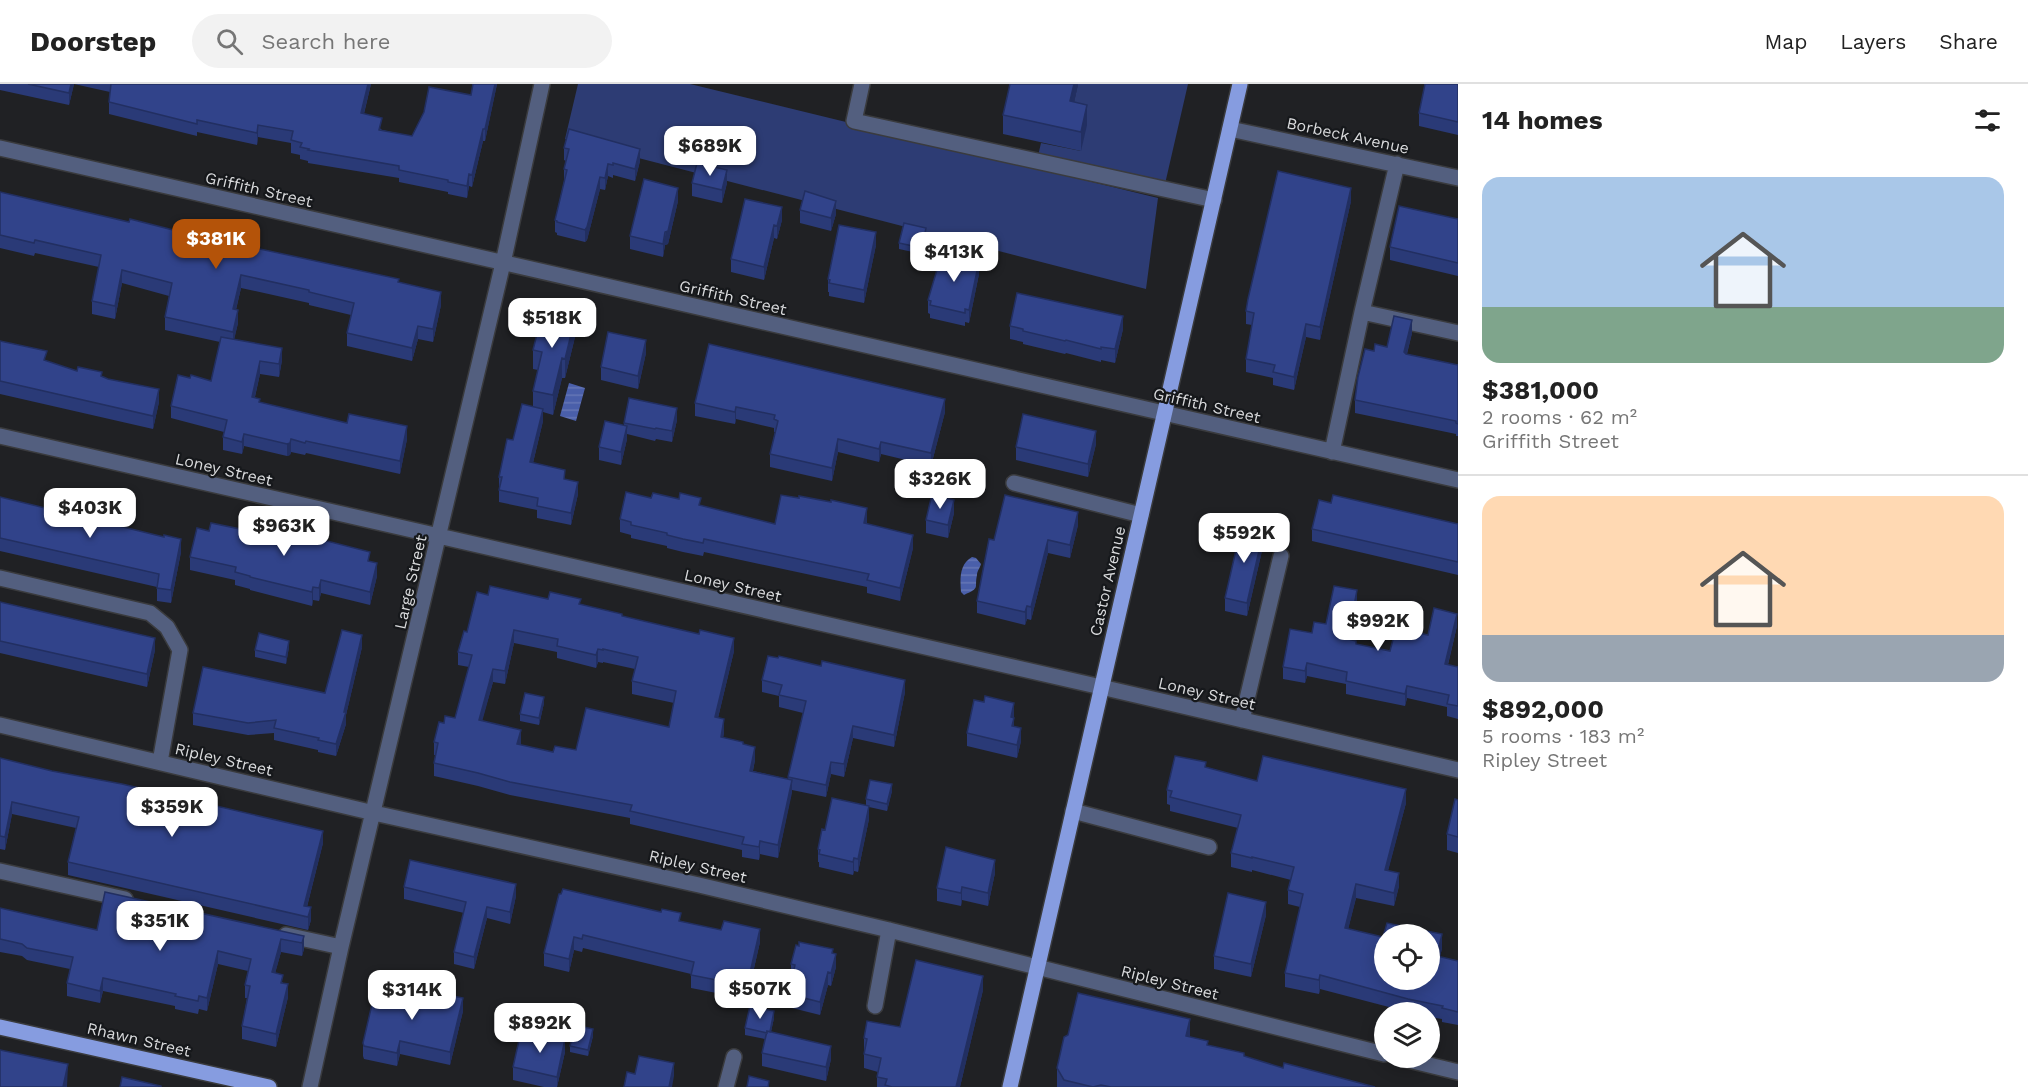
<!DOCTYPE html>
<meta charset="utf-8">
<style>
:root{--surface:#fff;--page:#f2f2f2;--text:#222;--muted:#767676;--line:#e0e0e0;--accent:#b45309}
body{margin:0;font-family:"Work Sans",sans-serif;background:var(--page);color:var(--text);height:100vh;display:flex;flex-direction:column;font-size:22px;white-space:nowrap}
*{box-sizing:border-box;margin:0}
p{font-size:20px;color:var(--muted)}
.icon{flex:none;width:33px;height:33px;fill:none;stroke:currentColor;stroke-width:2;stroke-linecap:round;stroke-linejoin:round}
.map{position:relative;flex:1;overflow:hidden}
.panel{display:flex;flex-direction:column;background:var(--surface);width:570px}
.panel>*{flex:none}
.fabs{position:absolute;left:1374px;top:840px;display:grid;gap:12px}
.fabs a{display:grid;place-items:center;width:66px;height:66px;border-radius:50%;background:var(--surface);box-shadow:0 3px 15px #0003;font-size:30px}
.price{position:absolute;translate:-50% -51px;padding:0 14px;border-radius:12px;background:#fff;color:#222;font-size:20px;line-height:39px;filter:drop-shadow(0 2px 3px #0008)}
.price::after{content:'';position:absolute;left:50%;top:36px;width:18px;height:14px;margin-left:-9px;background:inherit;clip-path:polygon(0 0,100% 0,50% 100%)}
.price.selected{background:var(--accent);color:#fff}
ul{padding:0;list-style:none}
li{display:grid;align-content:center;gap:12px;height:318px;padding:0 24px}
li+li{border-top:2px solid var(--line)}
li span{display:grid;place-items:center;height:186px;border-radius:18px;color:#555}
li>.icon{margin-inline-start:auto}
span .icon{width:108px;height:108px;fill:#fffc;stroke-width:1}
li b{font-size:26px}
h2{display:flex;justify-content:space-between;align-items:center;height:72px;padding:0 24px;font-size:26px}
header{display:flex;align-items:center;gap:36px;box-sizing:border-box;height:84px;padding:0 30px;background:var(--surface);border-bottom:2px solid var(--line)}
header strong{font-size:28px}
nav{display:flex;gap:33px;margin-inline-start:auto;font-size:21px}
.search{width:420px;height:54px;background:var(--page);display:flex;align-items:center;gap:15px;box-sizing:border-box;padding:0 21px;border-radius:33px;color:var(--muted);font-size:22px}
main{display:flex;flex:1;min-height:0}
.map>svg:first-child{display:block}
.grass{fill:#2d3c74}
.water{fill:url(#water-rules)}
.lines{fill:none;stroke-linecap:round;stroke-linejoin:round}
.minor-casing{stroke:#3a3b3e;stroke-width:18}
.major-casing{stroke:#3a3b3e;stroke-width:18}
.minor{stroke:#535f7f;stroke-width:15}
.major{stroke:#869ce0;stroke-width:15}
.wall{fill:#2a3a77;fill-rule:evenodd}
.shaded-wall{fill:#222f61}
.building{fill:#31438a;stroke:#222f61;stroke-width:1.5;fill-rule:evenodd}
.labels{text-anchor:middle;stroke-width:4.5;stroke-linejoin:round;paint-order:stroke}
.street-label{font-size:16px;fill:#d9dadc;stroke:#16181b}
</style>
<header>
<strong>Doorstep</strong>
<div class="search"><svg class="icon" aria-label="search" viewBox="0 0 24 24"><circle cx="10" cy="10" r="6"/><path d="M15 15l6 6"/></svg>Search here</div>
<nav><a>Map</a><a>Layers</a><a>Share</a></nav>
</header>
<main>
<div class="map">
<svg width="1458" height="1003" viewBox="0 0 1458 1003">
<defs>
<pattern id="water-rules" width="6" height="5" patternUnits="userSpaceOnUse" patternTransform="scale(1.5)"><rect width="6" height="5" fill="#4a5faa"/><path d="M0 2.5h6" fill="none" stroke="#6475b5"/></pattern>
</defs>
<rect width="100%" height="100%" fill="#202124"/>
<path class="grass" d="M578 0H690L1158 114 1146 205 565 55Z
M1078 0H1188L1165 100 1038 72 1041 59 1081 67 1070 36Z"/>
<path class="water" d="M569 299 585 304 576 337 560 332Z
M972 473 976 474 981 480C980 484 977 487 977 491 974 505 981 503 964 511L961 508C960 496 959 480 972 473Z"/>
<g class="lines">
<defs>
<path id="minor" d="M862 0 854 37 1214 116
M1230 45 1458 94
M0 64 1458 396
M1362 228 1458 249
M0 352 1101 603 1458 686
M1332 368 1362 228 1397 80
M1014 399 1141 431
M0 494 150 529 167 543 180 566 160 678
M1242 636 1281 472
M0 641 374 729 699 801 889 846 1384 970
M1073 727 1209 763
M0 787 125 815
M286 851 341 863
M875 922 889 846
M1400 974 1458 988
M310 1003 341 863 503 179 542 0
M726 1003 734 973"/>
<path id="major" d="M0 943 269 1003
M1010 1003 1240 0"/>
</defs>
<use href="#minor" class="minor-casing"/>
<use href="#major" class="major-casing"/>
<use href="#minor" class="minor"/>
<use href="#major" class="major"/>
</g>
<path class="wall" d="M0 0H371L364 30 382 46 412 52 471 11 497 0 485 57H483L472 103 469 102 467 114 448 110V108L399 98V94L308 79V77L300 75V71L291 69V59L258 53 257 61 197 48V52L109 30V18L110 8 74 0 69 21 0 6Z
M1010 0H1078L1074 18 1087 41 1081 67 1003 50V31Z
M1458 0V51L1419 42V29Z
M564 64 640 77 635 97 613 91V94L608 92 605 106 600 105 587 156 585 158 557 151V149L555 148V136L564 97V85L566 77 564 76Z
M692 99H727L722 119 692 112Z
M0 108 129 138 238 160 399 199 441 221 433 258 418 255 412 277 347 262V249L351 231 309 221V219L241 204 236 226 238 239 234 255 282 276 279 293 260 290 255 313 260 319 407 355 400 390 306 369 305 371 291 368 290 371 287 372 244 362 242 370 223 366V353L224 348 171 334V322L190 294 211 297 220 258 165 246V233L169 212 122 199 115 235 92 230V217L99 183 35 169 34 172 0 164Z
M745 115 782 136 777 155 774 154 764 196 731 188V175Z
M678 117 668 160 665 161 663 173 630 165V152Z
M1351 117 1320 256 1306 253 1294 306 1273 301V294L1246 288V275L1252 241 1246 240V227Z
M800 126 836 130 831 147 800 139Z
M1458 135V192L1390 176V163Z
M926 151 922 170 899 165V159Z
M876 161 864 219 829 212V208H828V195Z
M979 190 969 239 965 238V242L930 234V230L928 229V216Z
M1010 242 1123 245 1115 279 1101 276V278L1066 269 1065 270 1023 260V258L1010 255Z
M1412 249 1407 270 1458 281V352H1456V350L1355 329V316L1374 267 1387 263Z
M575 253 565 294H562L553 331 543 328V337L533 379 565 395 578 410 571 441 537 434V426L499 418V393L513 356 533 323V307L538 286 533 285V266Z
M0 257 47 277 77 287 108 295 159 318 153 345 0 310Z
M646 269 638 305 601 296V283Z
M695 319 945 328 931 382 881 370 879 378 838 368 832 397 770 383V370L775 348H774V344L736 335 735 340 695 332Z
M677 336 672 358 656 355 655 357 627 350V355L621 381 599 376V363L624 341V339Z
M1096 360 1088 393 1016 376V363Z
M0 413 181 468 171 519 157 517V503L0 467Z
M651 414 679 415 701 422 775 440 867 437V440L913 464 900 517 867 509V503L704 468 703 472 683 468 667 464V462L631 454V451L620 448V435Z
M1331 419 1458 440V491L1312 457V445Z
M954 429 948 454 926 449V436Z
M1078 441 1070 474 1048 469 1031 536 1027 535 1025 541 977 529V517L994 456Z
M277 444 370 478 377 492 370 521 321 509 319 517 313 516 312 522 250 506V505L235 501V496L190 486V473L209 447H250Z
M1264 458 1247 532 1225 527V514Z
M488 511 548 515 581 520 734 567 718 634 724 648 723 654 743 661 755 676 753 687 788 695 803 629 779 623V612L762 608V596L905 608 894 663 853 654 844 693 831 690 826 713 792 706 778 774 760 770 759 776 742 773V766L630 740V734L510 711 478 702 434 692V679L436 671H434V658L444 639 455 634 469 583 458 581V568L467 548ZM514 559 557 568V574L596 584 598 578 603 579V578L635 585 632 597V610L674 619 669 643 576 666 553 668 520 661 521 659 482 636 493 598 505 600Z
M0 518 155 566 147 603 0 569Z
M1357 519 1350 556 1356 560 1390 567 1428 551 1457 542 1448 581 1458 583V635L1447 632V623L1407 614 1405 622 1346 610V600L1307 592 1305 599 1283 595V583L1312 549Z
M289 563 286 580 255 573V566Z
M362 563 346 631V640L336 672 318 668V666L274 656V649L248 651 193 641V629L325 609Z
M984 618 1014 619V642L1021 657 1017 674 967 662V649Z
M544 619 539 641 520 637V630Z
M0 674 323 759 307 823 311 836 308 846 68 791V778L76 744 12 730 5 766 0 765Z
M1206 683 1257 697 1406 719 1388 786 1399 802 1394 822 1356 814 1348 845 1383 853 1442 864 1440 873 1458 877V941L1442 938V935L1430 933V928H1408L1320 905 1319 910 1285 903V889L1300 823 1288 820V806L1291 796 1252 786V788L1231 783V769L1238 744 1170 727V721L1167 720V706Z
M892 707 887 727 869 723V735L858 788 854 787 853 791 819 783V778H818V765L825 746 866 721V715Z
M1458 716V769L1447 766V750Z
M995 789 988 822 962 816 961 822 937 817V804Z
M404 803 516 812 510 840 487 834 474 885 454 880V868L464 829 404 815Z
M559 810 681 837 760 858 747 915 691 904V890L583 864 582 868 574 866 569 888 544 882V869Z
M0 824 97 846 304 852V865L302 872 281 868 275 889 283 899 288 913 276 963 242 955V942L247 914H245V901L248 887 218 880 207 927 199 925 198 930 175 925V922L103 907 100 919 67 912V899L70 885 27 876 22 872 0 868Z
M1266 831 1251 893 1214 885V872Z
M833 869 836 883 831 902 828 901 820 931 788 923V910L792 893H791V880Z
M983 906 960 1003H877V993L878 988 864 984V954L900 943Z
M463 927 450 981 400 970 397 982 364 975 363 972V959Z
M774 934 771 948 831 975 826 997 762 982V969L765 955 745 951V944Z
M593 952 588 972 570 968V962Z
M1190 953 1208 961 1283 984 1375 1003H1057V984Z
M565 968 557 1003H544L513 996V983Z"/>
<path class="shaded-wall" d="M71 0H74L69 21V9Z
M368 0H371L361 41V29Z
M495 0H497L485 57V45Z
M1074 0H1078L1070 36V17Z
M1087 21V41L1081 67V48Z
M258 41V53L257 61V49Z
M483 45V57L472 103V91Z
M640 65V77L635 97V85Z
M608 80V92L605 106V94Z
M727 86V99L722 119V106Z
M469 90V102L467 114V102Z
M600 93V105L587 156 585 158V146Z
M678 104V117L668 160 665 161 663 173V160Z
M1351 104V117L1320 256V243Z
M836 117V130L831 147V134Z
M782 123V136L777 155V142Z
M774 141V154L764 196V183Z
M926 144V151L922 170V164Z
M876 148V161L864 219V206Z
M979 177V190L969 239V226Z
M122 186V199L115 235V222Z
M241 191V204L233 238V225Z
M441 208V221L433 258V245Z
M238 226V239L233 261V248Z
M1123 232V245L1115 279V265Z
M575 234V253L565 294V275Z
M1412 236V249L1404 281V268Z
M1306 240V253L1294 306V293Z
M418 242V255L412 277V264Z
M646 256V269L638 305V292Z
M282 264V276L279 293V280Z
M562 274V294L553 331V311Z
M260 277V290L252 325V313Z
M159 305V318L153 345V332Z
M945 315V328L931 382V369Z
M736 323V335L735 340V328Z
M677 324V336L672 358V347Z
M543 325V337L530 391V378Z
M407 342V355L400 390V377Z
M627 342V355L621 381V368Z
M1096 347V360L1088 393V380Z
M244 350V362L242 370V358Z
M291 355V368L290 371 287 372V360Z
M838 355V368L832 397V384Z
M881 358V370L879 378V365Z
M578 398V410L571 441V429Z
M954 416V429L948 454V441Z
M867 424V437L864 452V439Z
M1078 428V441L1070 474V461Z
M1264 445V458L1247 532V519Z
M913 451V464L900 517V504Z
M181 455V468L171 519V506Z
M1048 456V469L1031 536V523Z
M377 479V492L370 521V508Z
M321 496V509L319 517V504Z
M313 503V516L312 522V508Z
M1357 506V519L1348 568V555Z
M1027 522V535L1025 541V528Z
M1457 530V542L1445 592V580Z
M514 546V559L505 600V587Z
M362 551V563L346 631V640L336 672V660Z
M155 554V566L147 603V590Z
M734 554V567L715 646V633Z
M289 557V563L286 580V573Z
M598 565V578L596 584V571Z
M1307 579V592L1305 599V587Z
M493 585V598L479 649V636Z
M905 596V608L894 663V651Z
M1407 602V614L1405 622V610Z
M544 613V619L539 641V634Z
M1014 619V632L1012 641 1014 634V647L1012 655 1011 633Z
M724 635V648L721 666V653Z
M853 642V654L844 693V680Z
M1021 644V657L1017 674V661Z
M521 646V659L517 673V660Z
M755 663V676L750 700V687Z
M831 678V690L826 713V701Z
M792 696V709L778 774V761Z
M892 700V707L887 727V720Z
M1406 705V719L1385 799V786Z
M12 718V730L5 766V753Z
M869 722V735L858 788V775Z
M323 747V759L304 834V822Z
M760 757V770L759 776V763Z
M854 774V787L853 791V778Z
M995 776V789L988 822V809Z
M1399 789V802L1394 822V809Z
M516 800V812L510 840V828Z
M1356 800V814L1345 858V844Z
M962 803V816L961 822V809Z
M1266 818V831L1251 893V880Z
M311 823V836L308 846V833Z
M487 823V834L474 885V873Z
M760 845V858L747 915V902Z
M1442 850V864L1437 886V872Z
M304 852V865L302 872V859Z
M574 853V866L569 888V875Z
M281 855V868L272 901V888Z
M218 867V880L207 927V914Z
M836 870V883L831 902V889Z
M828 888V901L820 931V918Z
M1320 891V905L1319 910V896Z
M983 892V906L960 1003H956Z
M103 894V907L100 919V907Z
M288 900V913L276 963V950Z
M463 914V927L450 981V968Z
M774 927V934L769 956V949Z
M1190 935V955L1186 952Z
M593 945V952L588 972V966Z
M565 955V968L557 1003V993Z
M400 957V970L397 982V969Z
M831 962V975L826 997V983Z
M674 979V992L672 1003H669Z
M68 980 67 1003H63Z"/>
<path class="building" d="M28 0H71L69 9Z
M111 0H368L361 29 382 34 379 46 412 52 424 28 429 3 471 11 473 0H495L485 45H483L472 91 469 90 467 102 448 98V96L399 86V82L308 66 309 65 300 63 302 59 291 56 293 47 258 41 257 49 197 36V40L109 18Z
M1010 0H1074L1070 17 1087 21 1081 48 1003 31Z
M1425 0H1458V38L1419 29Z
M569 45 640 65 635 85 613 79V81L608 80 605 94 600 93 587 143 585 146 557 138V137L555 136 567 86 564 85 569 65 564 64Z
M697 79 727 86 722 106 692 99Z
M1278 87 1351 104 1320 243 1306 240 1294 293 1273 288 1275 281 1246 275 1254 229 1246 227 1248 215Z
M644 95 678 104 668 147 665 148 663 160 630 152Z
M805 107 836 117 831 134 800 126Z
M0 108 129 138 130 135 181 148 182 141 238 153 237 160 399 195 398 198 441 208 433 245 418 242 412 264 347 249 354 219 309 208V206L241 191 233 225 238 226 233 248 165 233 172 199 122 186 115 222 92 217 101 171 35 156 34 159 0 151Z
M745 115 782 123 777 142 774 141 764 183 731 175Z
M1399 122 1458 135V179L1390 163Z
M904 139 926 144 922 164 899 159Z
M839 141 876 148 864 206 829 199 830 196 828 195Z
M942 169 979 177 969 226 965 225V229L930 221 931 217 928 216Z
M1017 209 1123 232 1115 265 1101 263V265L1066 256 1065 257 1023 247V245L1010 242Z
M543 226 575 234 565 275 562 274 553 311 533 307 542 268 533 266Z
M1394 232 1412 236 1404 268 1406 270 1458 281V340L1456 339V337L1355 316 1358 293 1365 265 1374 267 1375 260 1387 263Z
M608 248 646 256 638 292 601 283Z
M221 253 282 264 279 280 260 277 252 313 260 315 259 318 347 339 349 330 407 342 400 377 306 357 305 359 291 355 290 359 287 360 244 350 242 358 223 353 227 336 171 322 178 291 190 294 191 291 211 297Z
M0 257 47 267 44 276 77 287 78 283 102 288 101 292 108 295 159 305 153 332 0 297Z
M709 260 945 315 931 369 881 358 879 365 838 355 832 384 770 370 778 337 774 335 775 331 736 323 735 328 695 319Z
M629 314 677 324 672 347 656 344 655 345 624 339Z
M522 320 543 325 530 378 565 386 564 395 578 398 571 429 537 422 538 414 499 406 502 393H499L507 355 513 356Z
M1023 330 1096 347 1088 380 1016 363Z
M605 337 627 342 621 368 599 363Z
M626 408 651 414 653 409 679 415 680 409 701 414 699 421 775 440 781 411 799 414V412L831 418V416L867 424 864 439 913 451 900 504 867 496 869 490 704 455 703 459 683 455 667 451V449L631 441V438L620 435Z
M932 410 954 416 948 441 926 436Z
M1005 411 1078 428 1070 461 1048 456 1031 523 1027 522 1025 528 977 517 989 455 994 456Z
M1333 411 1458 440V478L1312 445 1319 416 1331 419Z
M0 413 164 453V451L181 455 171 506 157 504 159 490 0 454Z
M253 435 277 441 276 444 370 468 368 477 377 479 370 508 321 496 319 504 313 503 312 508 250 493V492L235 488 236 483 190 473 197 444 209 447 211 439 250 447Z
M1242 440 1264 445 1247 519 1225 514Z
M490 502 548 515 550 508 581 515 579 520 622 530V532L699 550 700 546 734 554 715 633 724 635 721 653 743 658V660L755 663 750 687 792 696 778 761 760 757 759 763 742 760 744 753 630 727 632 721 510 698 478 689 434 679 438 659 434 658 439 638 444 639 445 632 455 634 472 571 458 568 464 547 467 548 477 508 488 511ZM514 546 558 555 557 562 596 571 598 565 603 566V565L638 573 632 597 676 607 669 643 586 624 576 666 555 662 553 668 517 660 521 646 479 636 493 585 505 587Z
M1334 502 1357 506 1348 555 1356 557V560L1390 567 1396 544 1428 551 1434 524 1457 530 1445 580 1458 583V622L1447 620 1449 611 1407 602 1405 610 1346 597 1347 588 1307 579 1305 587 1283 583 1290 545 1312 549 1314 538 1326 540Z
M0 518 155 554 147 590 0 557Z
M342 546 362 551 344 628H346L336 660 318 656 319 654 274 644 276 636 248 639 193 629 203 583 325 609Z
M259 549 289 557 286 573 255 566Z
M768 572 778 574 779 572 821 582 822 577 905 596 894 651 853 642 844 680 831 678 826 701 788 693 806 617 779 611 782 601 762 596Z
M525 609 544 613 539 634 520 630Z
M985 612 1014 619 1011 633 1014 634 1012 642 1021 644 1017 661 967 649 974 616 984 618Z
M1175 672 1201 677 1206 678 1205 683 1257 697 1263 672 1406 705 1385 786 1399 789 1394 809 1356 800 1345 844 1383 853 1387 839 1442 850 1437 872 1458 877V928L1442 924 1443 922 1408 915 1320 891 1319 896 1285 889 1303 810 1288 806 1294 783 1252 773V774L1231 769 1241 731 1170 713 1172 707 1167 706ZM1384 850H1430V896H1384Z
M0 674 52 687 122 700 323 747 304 822 311 823 308 833 68 778 79 733 12 718 5 753 0 752Z
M870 696 892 700 887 720 866 715Z
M832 714 869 722 858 775 854 774 853 778 819 770 820 766 818 765 822 745 825 746Z
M1455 715 1458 716V753L1447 750Z
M946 763 995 776 988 809 962 803 961 809 937 804Z
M410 776 516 800 510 828 487 823 474 873 454 868 466 818 404 803Z
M563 805 661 828 662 825 681 829 679 837 721 846 724 837 760 845 747 902 691 891 694 878 583 851 582 855 574 853 569 875 544 869 559 810H561Z
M105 808 304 852 302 859 281 855 272 888 283 891 281 899 288 900 276 950 242 942 250 902 245 901 251 875 218 867 207 914 199 912 198 917 175 912 176 910 103 894 100 907 67 899 73 873 27 864 22 860 0 855V824L97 846Z
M1228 809 1266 818 1251 880 1214 872Z
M799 858 833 865 832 869 836 870 831 889 828 888 820 918 788 910 795 881 791 880 796 861 799 862Z
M916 876 983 892 956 1003H892L885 1001 887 995 877 993 881 974 864 970 867 955 864 954 867 937 900 943Z
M376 903 427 915 429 907 463 914 450 968 400 957 397 969 364 962 363 959Z
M1078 909 1190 935 1186 952 1208 957 1207 961 1244 969V972L1283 984 1284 979 1375 1003H1111L1101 1001 1093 1003 1064 996 1057 984 1064 953 1068 951Z
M750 922 774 927 770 948 767 947V949L745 944Z
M575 941 593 945 588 966 570 962Z
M767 947 831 962 826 983 762 969Z
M532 948 565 955 557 993 513 983 520 952 530 955Z
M0 966 68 980 63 1003H0Z
M639 972 674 979 669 1003H624L627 988 635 990Z
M749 992 769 997 768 1003H747Z
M122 993 161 1002V1003H120Z"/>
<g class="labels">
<g class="street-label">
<text transform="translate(1348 51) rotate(12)" y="6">Borbeck Avenue</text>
<text transform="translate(259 105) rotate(13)" y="6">Griffith Street</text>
<text transform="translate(733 213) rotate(13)" y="6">Griffith Street</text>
<text transform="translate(1207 321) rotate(13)" y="6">Griffith Street</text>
<text transform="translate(224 385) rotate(13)" y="6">Loney Street</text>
<text transform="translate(1107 497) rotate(-77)" y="6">Castor Avenue</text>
<text transform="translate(410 498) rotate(-77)" y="6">Large Street</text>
<text transform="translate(733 501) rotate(13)" y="6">Loney Street</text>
<text transform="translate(1207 609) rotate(13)" y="6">Loney Street</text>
<text transform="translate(224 675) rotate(13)" y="6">Ripley Street</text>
<text transform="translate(698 782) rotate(13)" y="6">Ripley Street</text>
<text transform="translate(1170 898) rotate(14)" y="6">Ripley Street</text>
<text transform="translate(139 955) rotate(13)" y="6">Rhawn Street</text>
</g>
</g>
</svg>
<div class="fabs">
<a><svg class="icon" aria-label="locate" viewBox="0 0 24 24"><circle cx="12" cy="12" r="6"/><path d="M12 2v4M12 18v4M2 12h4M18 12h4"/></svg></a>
<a><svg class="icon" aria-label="layers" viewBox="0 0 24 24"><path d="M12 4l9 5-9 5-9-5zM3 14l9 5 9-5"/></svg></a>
</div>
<b class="price" style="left:710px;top:93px">$689K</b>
<b class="price selected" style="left:216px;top:186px">$381K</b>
<b class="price" style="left:954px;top:199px">$413K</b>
<b class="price" style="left:552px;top:265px">$518K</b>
<b class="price" style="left:940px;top:426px">$326K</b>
<b class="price" style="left:90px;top:455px">$403K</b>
<b class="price" style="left:284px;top:473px">$963K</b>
<b class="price" style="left:1244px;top:480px">$592K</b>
<b class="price" style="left:1378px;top:568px">$992K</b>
<b class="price" style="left:172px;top:754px">$359K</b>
<b class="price" style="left:160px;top:868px">$351K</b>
<b class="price" style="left:760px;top:936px">$507K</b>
<b class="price" style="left:412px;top:937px">$314K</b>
<b class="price" style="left:540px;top:970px">$892K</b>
</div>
<section class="panel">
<h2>14 homes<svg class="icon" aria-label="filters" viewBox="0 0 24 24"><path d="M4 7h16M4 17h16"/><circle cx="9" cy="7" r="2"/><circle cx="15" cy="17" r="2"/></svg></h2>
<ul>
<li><span style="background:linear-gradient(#a9c7e8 70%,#7fa58c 0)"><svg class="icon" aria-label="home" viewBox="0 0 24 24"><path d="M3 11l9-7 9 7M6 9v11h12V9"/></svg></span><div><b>$381,000</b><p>2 rooms · 62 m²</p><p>Griffith Street</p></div></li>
<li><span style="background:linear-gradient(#ffd9b3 75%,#9aa5b1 0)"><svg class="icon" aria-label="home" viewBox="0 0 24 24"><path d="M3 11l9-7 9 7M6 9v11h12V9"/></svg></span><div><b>$892,000</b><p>5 rooms · 183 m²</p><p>Ripley Street</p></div></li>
</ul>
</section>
</main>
